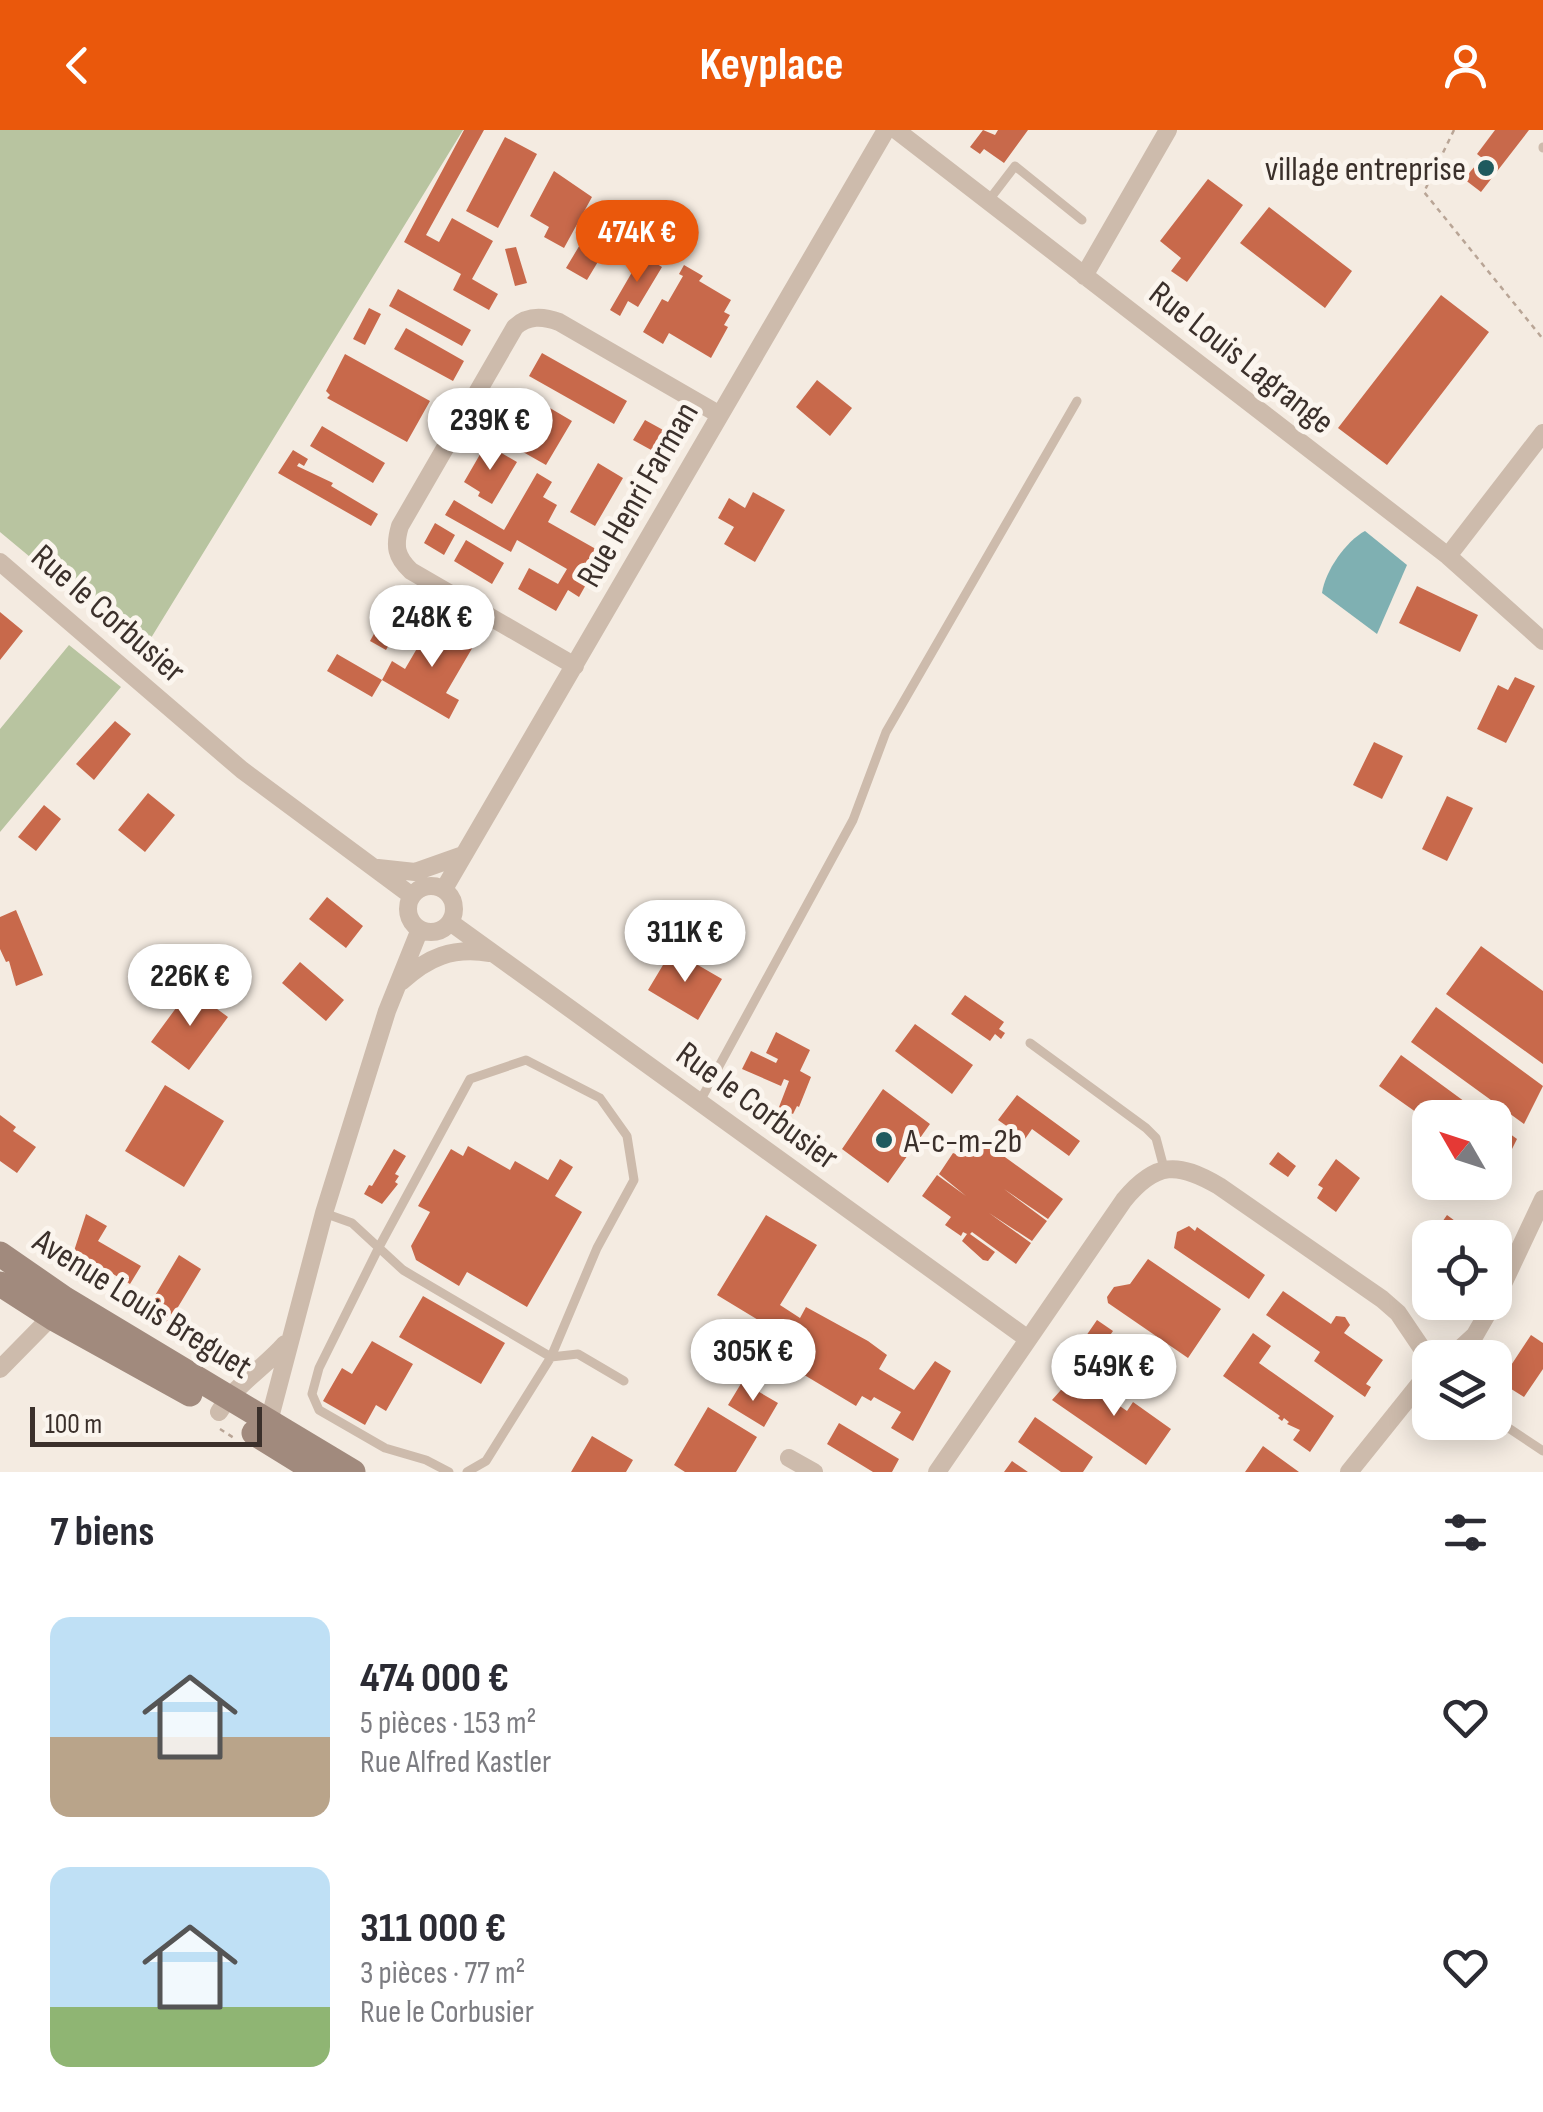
<!DOCTYPE html>
<html lang="fr">
<meta charset="utf-8">
<style>
:root{--surface:#fff;--page:#f2f2f3;--text:#2b2b33;--muted:#7c7c81;--accent:#ea580c}
body{margin:0;font-family:"Sofia Sans Condensed",sans-serif;background:var(--page);color:var(--text);height:100vh;display:flex;flex-direction:column;font-size:38px;white-space:nowrap}
*{box-sizing:border-box;margin:0}
p{font-size:32px;color:var(--muted)}
.icon{flex:none;width:55px;height:55px;fill:none;stroke:currentColor;stroke-width:2;stroke-linecap:round;stroke-linejoin:round}
.map{position:relative;height:1342px;overflow:hidden}
.sheet{display:flex;flex-direction:column;background:var(--surface);flex:1}
.sheet>*{flex:none}
.needle{width:65px;rotate:309deg}
.controls{position:absolute;left:1412px;top:970px;display:grid;gap:20px}
.controls a{display:grid;place-items:center;width:100px;height:100px;border-radius:20px;background:var(--surface);box-shadow:0 5px 25px #0003;font-size:50px}
.scale{position:absolute;left:30px;bottom:25px;width:232px;box-sizing:border-box;padding-left:10px;border:5px solid #3b302b;border-top:0;font-size:28px;line-height:35px;white-space:nowrap;color:#3b302b;-webkit-text-stroke:8px #fbf5ee;paint-order:stroke}
.price{position:absolute;translate:-50% -85px;padding:0 22px;border-radius:35px;background:#fff;color:#222;font-size:32px;line-height:65px;filter:drop-shadow(0 2px 5px #0008)}
.price::after{content:'';position:absolute;left:50%;top:60px;width:30px;height:22px;margin-left:-15px;background:inherit;clip-path:polygon(0 0,100% 0,50% 100%)}
.price.selected{background:var(--accent);color:#fff}
ul{padding:0;list-style:none}
li{display:flex;align-items:center;gap:30px;height:250px;padding:0 50px}
li span{display:grid;place-items:center;flex:none;width:280px;height:200px;border-radius:20px;color:#555}
li>.icon{margin-inline-start:auto}
span .icon{width:120px;height:120px;fill:#fffc;stroke-width:1}
li b{font-size:42px}
h2{display:flex;justify-content:space-between;align-items:center;height:120px;padding:0 50px;font-size:42px}
header{display:flex;justify-content:space-between;align-items:center;height:130px;padding:0 50px;background:var(--accent);color:#fff;font-size:45px;font-weight:700}
.map>svg:first-child{display:block}
.green{fill:#b8c4a0}
.water{fill:#7fb0b2}
.building{fill:#c8694b}
.lines{fill:none;stroke-linecap:round;stroke-linejoin:round}
.path{stroke:#b9a596;stroke-width:2.5;stroke-dasharray:5 5;stroke-linecap:butt}
.lane{stroke:#cdbbac;stroke-width:9}
.street{stroke:#cdbbac;stroke-width:18}
.secondary{stroke:#a18a7d;stroke-width:25}
.poi-dot{fill:#1f5a5e;stroke:#fbf5ee;stroke-width:4}
.labels{text-anchor:middle;stroke-width:10;stroke-linejoin:round;paint-order:stroke}
.poi-label{font-size:35px;fill:#3b302b;stroke:#fbf5ee;text-anchor:end}
.street-label{font-size:35px;fill:#3b302b;stroke:#fbf5ee}
</style>
<header><svg class="icon" aria-label="back" viewBox="0 0 24 24"><path d="M15 5l-7 7 7 7"/></svg>Keyplace<svg class="icon" aria-label="person" viewBox="0 0 24 24"><circle cx="12" cy="8" r="4"/><path d="M4 21q1-7 8-7t8 7"/></svg></header>
<div class="map">
<svg width="1543" height="1342" viewBox="0 0 1543 1342">
<rect width="100%" height="100%" fill="#f4ebe1"/>
<path class="green" d="M0 0H463L143 521 0 402Z
M69 515 121 557 0 702V599Z"/>
<path class="water" d="M1365 401 1407 435 1377 504 1322 463C1325 441 1346 411 1365 401Z"/>
<path class="building" d="M464 0H484L426 105 439 112 452 88 493 111 472 149 498 164 489 180 453 160 461 144 404 112Z
M983 0 995 5 998 0H1028L1004 33 984 19 980 24 970 17Z
M1495 0H1529L1481 62 1464 49 1482 28 1477 24Z
M505 7 537 24 498 98 466 81Z
M554 41 592 67 564 118 544 107 549 97 530 86Z
M1208 49 1243 75 1187 152 1171 141 1181 128 1160 111Z
M1269 77 1352 141 1325 178 1240 113Z
M590 98 611 110 587 150 566 138Z
M516 117 527 153 515 156 505 119Z
M642 125 662 137 638 177 628 171 620 186 610 180Z
M684 135 703 146 699 151 731 170 724 182 730 185 724 195 728 197 711 228 669 203 663 214 643 202 662 169 668 172 683 146 679 144Z
M398 159 471 200 462 216 389 176Z
M1441 165 1489 202 1387 335 1338 298Z
M369 178 381 184 365 215 353 209Z
M406 198 464 231 453 251 394 219Z
M542 223 627 271 614 294 529 246Z
M345 224 430 271 407 312 327 268 330 265 326 261Z
M817 250 852 278 830 306 796 277Z
M521 261 572 291 546 335 495 306Z
M645 290 665 301 653 321 633 310Z
M322 296 385 333 373 353 310 316Z
M486 314 517 332 492 374 478 366 480 362 464 352Z
M293 320 308 329 304 336 299 333 297 336 333 353 331 356 378 384 371 396 278 343Z
M598 333 623 348 595 396 570 382Z
M537 343 552 352 543 367 557 375 548 392 610 427 594 455 588 451 579 467 568 460 556 481 518 459 529 438 558 454 567 439 517 410 511 422 445 385 454 370 504 400Z
M753 362 785 380 755 432 724 414 734 397 718 388 729 368 745 378Z
M435 393 455 405 444 425 424 413Z
M466 410 504 433 492 454 454 431Z
M1417 456 1478 485 1460 522 1399 493Z
M393 470 409 479 386 520 370 511Z
M0 482 23 501 0 530Z
M433 491 474 515 446 563 459 570 449 589 382 550 392 531 405 539Z
M337 524 382 550 372 567 327 541Z
M1515 547 1535 556 1506 613 1477 599 1498 555 1508 560Z
M115 591 131 604 94 650 76 634Z
M1374 612 1403 626 1382 669 1353 655Z
M148 663 175 685 145 722 118 700Z
M1447 666 1473 678 1447 731 1422 719Z
M44 675 61 689 36 721 18 707Z
M327 767 363 796 346 818 309 789Z
M16 780 43 845 16 856 9 831 6 832 0 819V787Z
M1481 816 1543 861V934L1446 864Z
M672 820 722 849 698 890 648 860Z
M300 832 344 870 326 891 282 853Z
M190 859 228 887 189 940 151 912Z
M965 865 1004 892 999 899 1005 903 1001 909 995 904 990 911 951 884Z
M1436 877 1543 956 1524 994 1411 912Z
M915 894 973 935 952 964 895 921Z
M776 902 810 920 800 941 811 947 799 977 797 976 793 984 779 977 789 951 784 949 781 956 742 939 751 921 776 933 778 929 766 923Z
M1401 925 1487 988H1430V992L1379 956Z
M165 955 224 991 184 1057 125 1021Z
M883 959 930 994 888 1053 842 1019Z
M1017 965 1080 1011 1069 1026 1032 999 1025 1009 998 990Z
M0 985 16 997 13 1001 36 1017 17 1043 0 1031Z
M1495 993 1517 1009 1500 1043 1495 1039Z
M969 1001 1063 1069 1048 1089 1004 1059 1047 1091 1032 1111 989 1083 1031 1113 1016 1134 972 1102 970 1104 995 1122 988 1131 983 1130 962 1111 967 1104 963 1102 961 1106 945 1095 951 1087 922 1066 937 1045 966 1066 939 1044 953 1023 961 1026 955 1022Z
M468 1016 510 1040 515 1031 548 1050 560 1029 573 1037 555 1066 582 1082 527 1177 467 1142 459 1156 416 1130 411 1116 430 1082 418 1076 451 1019 463 1026Z
M394 1019 406 1026 395 1044 399 1046 395 1052 398 1054 382 1074 364 1064 369 1055 372 1056Z
M1278 1022 1296 1036 1288 1047 1269 1034Z
M1336 1029 1360 1048 1336 1082 1317 1068 1323 1058 1318 1055Z
M86 1084 107 1096 98 1111 141 1136 130 1154 74 1121Z
M766 1085 817 1115 780 1175 800 1188 806 1177 868 1211 887 1225 879 1239 914 1260 935 1231 951 1241 913 1311 891 1298 901 1282 874 1267 871 1271 862 1266 856 1276 776 1228 788 1208 717 1165Z
M1447 1085 1474 1105 1472 1108H1431Z
M1189 1096 1195 1101 1197 1097 1265 1145 1249 1169 1174 1118 1177 1102Z
M1430 1108V1131L1419 1123Z
M179 1125 201 1139 175 1182 186 1189 180 1200 147 1179Z
M1148 1129 1221 1179 1188 1228 1108 1173 1107 1167 1114 1157 1130 1154Z
M1283 1161 1331 1194 1336 1186 1345 1187 1350 1195 1344 1203 1383 1230 1366 1254 1371 1257 1365 1267 1314 1231 1320 1222 1266 1185Z
M423 1166 505 1213 481 1254 399 1207Z
M1097 1190 1113 1201 1106 1211 1141 1235 1128 1254 1077 1219Z
M1253 1203 1271 1216 1259 1233 1334 1286 1310 1322 1293 1310 1300 1300 1287 1294 1289 1292 1284 1288 1282 1291 1278 1288 1280 1286 1223 1246Z
M1531 1205 1543 1213V1239L1524 1267 1500 1252Z
M372 1211 413 1234 386 1281 376 1275 365 1295 323 1271 342 1238 352 1244Z
M1072 1243 1127 1281 1133 1272 1171 1299 1146 1335 1052 1270 1068 1252 1066 1251Z
M742 1252 778 1273 764 1297 728 1275Z
M708 1277 757 1307 736 1342H685L674 1335Z
M1035 1287 1093 1327 1083 1342H1061L1018 1312Z
M839 1293 899 1329 892 1342H873L827 1314Z
M592 1306 633 1330 626 1342H571Z
M1263 1316 1299 1342H1245Z
M1012 1331 1028 1342H1004Z"/>
<g class="lines">
<path class="path" d="M1454 0 1424 62 1543 209
M220 1299 234 1308"/>
<path class="lane" d="M1543 17V18
M989 70 1015 36 1082 90
M1030 913 1146 998 1156 1008 1164 1038
M700 971 853 690 886 602 1077 271
M324 1083 352 1093 403 1140 551 1227 578 1224 624 1251
M1495 1289 1543 1321
M449 1342 426 1330 385 1318 319 1280 312 1264 319 1238 379 1117 470 949 526 930 600 968 627 1006 634 1050 597 1118 551 1227 486 1331 467 1342"/>
<path class="street" d="M896 0 1448 426 1543 511
M1084 146 1168 0
M1448 426 1543 303
M0 432 242 640 412 766
M575 536 411 441C396 427 394 416 400 396L515 197C528 185 543 186 559 192L720 285
M378 738 415 742 463 725
M408 779a23 23 0 1 1 46 0a23 23 0 1 1-46 0Z
M444 759 886 0
M450 792 1028 1209
M401 852C428 827 452 817 490 823
M1495 1171 1543 1069
M1450 1228 1475 1205 1494 1172
M0 1239 59 1179
M219 1282C235 1255 265 1237 285 1214
M267 1299 324 1083 387 881 420 799
M789 1328 814 1342
M937 1342 1124 1070C1156 1031 1178 1032 1219 1056L1382 1169 1398 1183 1425 1223
M1349 1342 1422 1251"/>
<path class="secondary" d="M0 1124 65 1169 353 1342
M0 1154 53 1188 190 1264
M254 1303 317 1342"/>
</g>
<g class="poi-dot">
<circle cx="1486" cy="38" r="10"/>
<circle cx="884" cy="1010" r="10"/>
</g>
<g class="labels">
<g class="poi-label">
<text x="1466" y="50">village entreprise</text>
<text x="904" y="1022" text-anchor="start">A-c-m-2b</text>
</g>
<g class="street-label">
<text transform="translate(1242 227) rotate(38)" y="12">Rue Louis Lagrange</text>
<text transform="translate(637 364) rotate(-60)" y="12">Rue Henri Farman</text>
<text transform="translate(109 483) rotate(41)" y="12">Rue le Corbusier</text>
<text transform="translate(758 975) rotate(36)" y="12">Rue le Corbusier</text>
<text transform="translate(143 1173) rotate(32)" y="12">Avenue Louis Breguet</text>
</g>
</g>
</svg>
<div class="controls">
<a><svg class="needle" viewBox="-14 -14 28 28"><path d="M0-13l5 13h-10z" fill="#e53935"/><path d="M0 13l5-13h-10z" fill="#7c7c81"/></svg></a>
<a><svg class="icon" aria-label="locate" viewBox="0 0 24 24"><circle cx="12" cy="12" r="6"/><path d="M12 2v4M12 18v4M2 12h4M18 12h4"/></svg></a>
<a><svg class="icon" aria-label="layers" viewBox="0 0 24 24"><path d="M12 4l9 5-9 5-9-5zM3 14l9 5 9-5"/></svg></a>
</div>
<div class="scale">100 m</div>
<b class="price selected" style="left:637px;top:155px">474K €</b>
<b class="price" style="left:490px;top:343px">239K €</b>
<b class="price" style="left:432px;top:540px">248K €</b>
<b class="price" style="left:685px;top:855px">311K €</b>
<b class="price" style="left:190px;top:899px">226K €</b>
<b class="price" style="left:753px;top:1274px">305K €</b>
<b class="price" style="left:1114px;top:1289px">549K €</b>
</div>
<section class="sheet">
<h2>7 biens<svg class="icon" aria-label="filters" viewBox="0 0 24 24"><path d="M4 7h16M4 17h16"/><circle cx="9" cy="7" r="2"/><circle cx="15" cy="17" r="2"/></svg></h2>
<ul>
<li><span style="background:linear-gradient(#bfe0f5 60%,#b9a48a 0)"><svg class="icon" aria-label="home" viewBox="0 0 24 24"><path d="M3 11l9-7 9 7M6 9v11h12V9"/></svg></span><div><b>474 000 €</b><p>5 pièces · 153 m²</p><p>Rue Alfred Kastler</p></div><svg class="icon" aria-label="heart" viewBox="0 0 24 24"><path d="M12 20l-8-8c-3-5 5-10 8-4 3-6 11-1 8 4z"/></svg></li>
<li><span style="background:linear-gradient(#bfe0f5 70%,#8fb573 0)"><svg class="icon" aria-label="home" viewBox="0 0 24 24"><path d="M3 11l9-7 9 7M6 9v11h12V9"/></svg></span><div><b>311 000 €</b><p>3 pièces · 77 m²</p><p>Rue le Corbusier</p></div><svg class="icon" aria-label="heart" viewBox="0 0 24 24"><path d="M12 20l-8-8c-3-5 5-10 8-4 3-6 11-1 8 4z"/></svg></li>
</ul>
</section>
